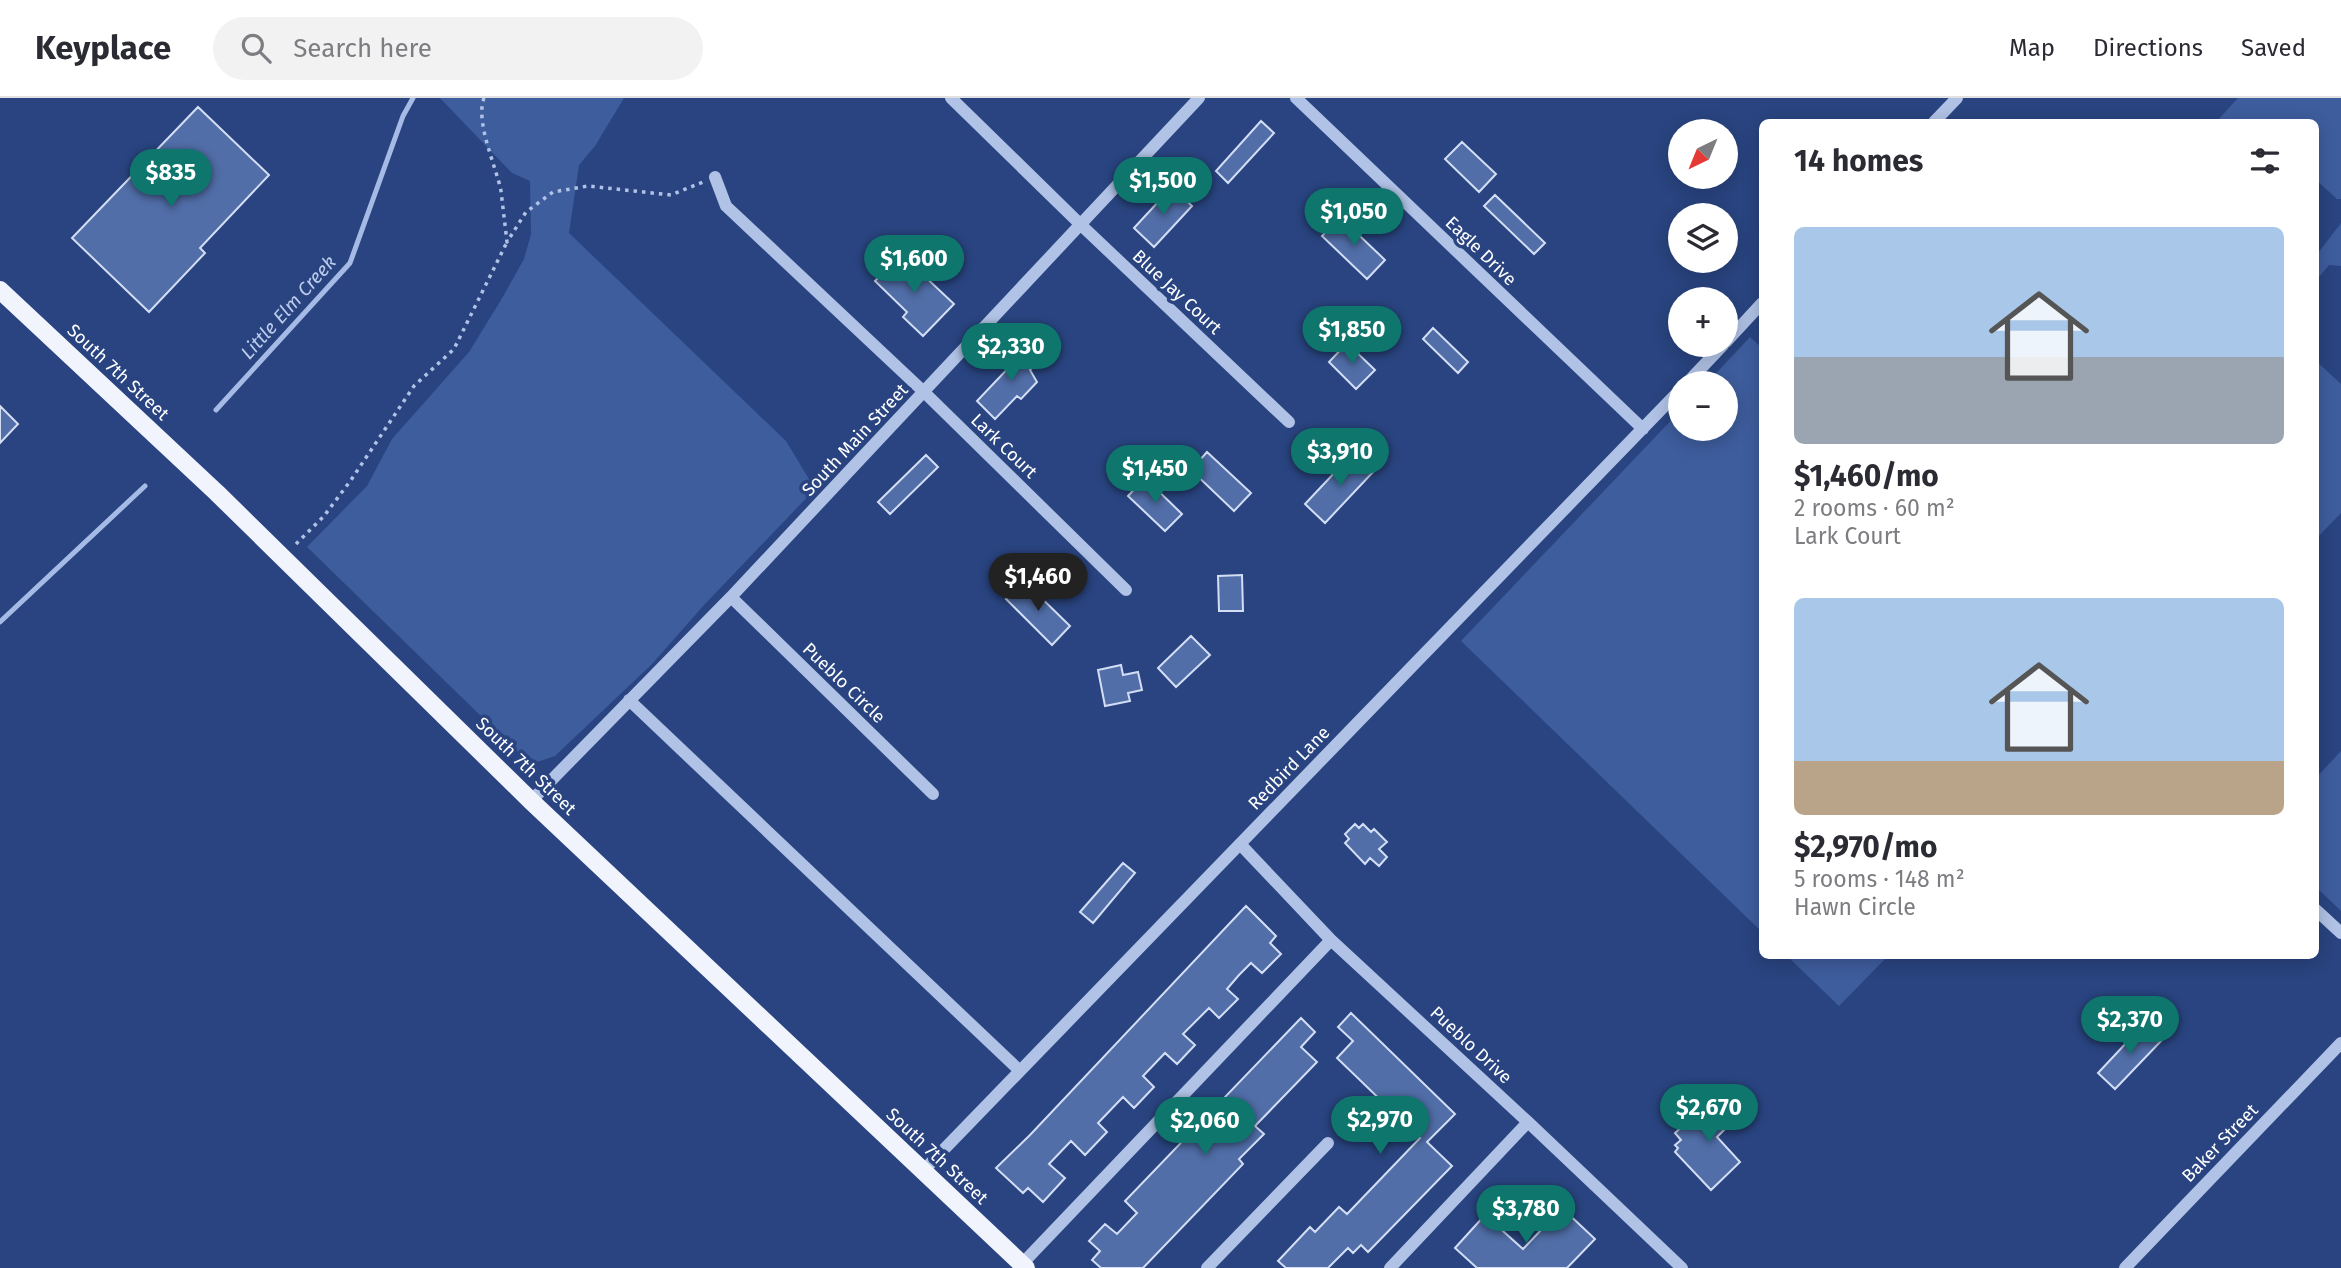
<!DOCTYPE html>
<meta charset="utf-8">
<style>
:root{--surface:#fff;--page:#f2f2f3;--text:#2b2b33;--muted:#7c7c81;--line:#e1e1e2;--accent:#0f766e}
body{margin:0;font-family:"Fira Sans",sans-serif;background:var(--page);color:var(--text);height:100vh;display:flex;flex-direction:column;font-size:26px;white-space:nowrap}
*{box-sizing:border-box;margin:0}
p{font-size:23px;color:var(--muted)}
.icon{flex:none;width:38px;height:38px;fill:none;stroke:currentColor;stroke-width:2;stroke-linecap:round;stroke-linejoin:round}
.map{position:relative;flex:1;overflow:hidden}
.drawer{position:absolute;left:1759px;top:21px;width:560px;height:840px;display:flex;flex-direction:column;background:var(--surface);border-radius:10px;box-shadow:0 4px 18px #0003}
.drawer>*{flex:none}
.needle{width:46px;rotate:223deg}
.controls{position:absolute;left:1668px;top:21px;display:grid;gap:14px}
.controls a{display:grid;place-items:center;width:70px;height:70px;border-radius:50%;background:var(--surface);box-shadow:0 4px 18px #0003;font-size:35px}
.price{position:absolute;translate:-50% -60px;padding:0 16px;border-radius:24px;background:var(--accent);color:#fff;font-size:23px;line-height:46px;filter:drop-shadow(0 2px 4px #0008)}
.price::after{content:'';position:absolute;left:50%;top:42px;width:21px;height:16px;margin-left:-10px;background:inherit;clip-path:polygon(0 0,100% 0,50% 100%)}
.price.current{background:#222;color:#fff}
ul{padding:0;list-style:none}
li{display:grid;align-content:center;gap:14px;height:371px;padding:0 35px}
li span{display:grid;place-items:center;height:217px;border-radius:10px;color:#555}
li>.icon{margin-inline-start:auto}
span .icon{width:126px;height:126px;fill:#fffc;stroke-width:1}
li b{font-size:30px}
h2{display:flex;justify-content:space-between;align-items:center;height:84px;padding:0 35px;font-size:30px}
header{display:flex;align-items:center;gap:42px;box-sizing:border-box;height:98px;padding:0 35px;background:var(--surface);border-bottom:2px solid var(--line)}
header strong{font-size:33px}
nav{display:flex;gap:38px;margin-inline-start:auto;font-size:24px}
.search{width:490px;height:63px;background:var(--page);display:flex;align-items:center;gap:18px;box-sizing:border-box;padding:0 24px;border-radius:38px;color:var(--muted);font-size:26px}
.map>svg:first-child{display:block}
.green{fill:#3e5d9d}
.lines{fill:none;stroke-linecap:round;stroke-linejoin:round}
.stream{stroke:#a5bbe6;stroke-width:5}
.building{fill:#516ea8;stroke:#d3def5;stroke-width:2}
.path{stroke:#b0c2e5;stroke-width:3.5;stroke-dasharray:3.5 5;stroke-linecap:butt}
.minor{stroke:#b0c2e5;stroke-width:12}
.major{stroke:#f1f4fd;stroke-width:18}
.labels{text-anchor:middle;stroke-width:7;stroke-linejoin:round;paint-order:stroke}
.street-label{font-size:18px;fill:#fff;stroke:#294480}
.water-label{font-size:19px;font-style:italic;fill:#bccced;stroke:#294480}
</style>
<header>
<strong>Keyplace</strong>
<div class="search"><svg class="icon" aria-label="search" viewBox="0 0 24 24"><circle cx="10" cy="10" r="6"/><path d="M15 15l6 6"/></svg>Search here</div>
<nav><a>Map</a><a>Directions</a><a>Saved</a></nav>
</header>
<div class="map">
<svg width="2341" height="1170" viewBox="0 0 2341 1170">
<rect width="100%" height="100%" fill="#294480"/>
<path class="green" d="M440 0H624L595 48 579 67 569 135 786 343 815 391 705 506 652 566 555 658 537 664 522 658 307 449 367 388 392 341 469 254 501 202 524 161 531 136 530 83 512 75Z
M2238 0H2341V101H2337L2315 81V24H2216Z
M2341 125V168L2329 167 2315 184V159Z
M1750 239 1762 250V834L1461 543 1680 313V331H1726V285H1707Z
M2315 262 2341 286V415L2315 442Z
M2341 653V813L2315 788V681Z
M1787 858H1888L1839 908Z"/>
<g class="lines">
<path class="stream" d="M216 312 350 165 403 18 413 0
M0 524 145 388"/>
</g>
<path class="building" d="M198 9 269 77 200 150 205 155 149 214 72 140Z
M1261 23 1274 35 1228 85 1216 73Z
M1462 44 1496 76 1479 94 1445 61Z
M1172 89 1192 108 1154 149 1134 130Z
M1495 97 1545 145 1534 156 1484 108Z
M1340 119 1385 162 1367 181 1322 138Z
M901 156 954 206 923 238 903 219 907 214 875 183Z
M1433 230 1468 264 1458 275 1423 241Z
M1347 245 1375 272 1356 291 1329 264Z
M1024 246 1040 262 1030 272 1037 284 1021 301 1017 298 995 321 977 303 1015 263 1011 259Z
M0 308 18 326 0 345Z
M1207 354 1251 395 1234 413 1191 372Z
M1354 354 1374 373 1325 425 1305 406Z
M926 357 938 369 890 416 878 404Z
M1145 380 1182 416 1165 433 1128 398Z
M1242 477 1243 513H1219L1218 478Z
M1024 483 1070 528 1052 547 1006 501Z
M1191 538 1210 557 1176 589 1158 570Z
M1121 567 1123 577 1138 574 1142 592 1128 595 1130 603 1105 608 1098 572Z
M1355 726 1359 730 1363 726 1371 734 1374 731 1387 744 1379 751 1387 759 1379 768 1370 760 1365 766 1345 745 1349 741 1345 736Z
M1123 765 1135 775 1093 825 1080 814Z
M1246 808 1276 838 1270 845 1281 856 1262 875 1251 865 1239 877 1227 891 1238 901 1219 920 1209 910 1183 936 1195 947 1177 966 1165 955 1143 978 1154 989 1134 1010 1123 999 1098 1025 1107 1034 1085 1057 1071 1043 1049 1066 1065 1080 1043 1104 1028 1090 1023 1095 996 1070 1030 1037Z
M1351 915 1455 1016 1427 1044 1452 1068 1368 1154 1361 1147 1353 1155 1348 1150 1328 1170H1286L1278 1163 1310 1129 1315 1134 1339 1109 1347 1116 1420 1040 1337 960 1353 943 1338 929Z
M1301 920 1315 934 1301 949 1317 964 1255 1028 1264 1036 1239 1061 1243 1066 1143 1170H1101L1092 1162 1100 1153 1089 1143 1105 1126 1117 1136 1137 1115 1125 1103Z
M2144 926 2162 942 2115 991 2098 975Z
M1725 998 1741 1015 1717 1039 1740 1064 1711 1092 1675 1054 1678 1050 1675 1047 1681 1042 1675 1035 1687 1024 1692 1029Z
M1562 1110 1595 1141 1567 1170H1477L1455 1150 1485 1117 1523 1151Z"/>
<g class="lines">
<path class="path" d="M484 0C475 24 496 68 501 93 503 110 505 127 507 144L526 114 553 94 588 88 671 97 703 84
M296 446 324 418 351 382 414 288 454 251 507 144"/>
<path class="minor" d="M951 0 1080 126 1289 324
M1296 0 1643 331
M1934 24 1957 0
M715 79 726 108 924 294 1126 492
M1726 244 1762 205
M1687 285 1723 247
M731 499 933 696
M629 602 1020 973
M531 703 731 499 1199 0
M1240 746 1331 842 1528 1024 1682 1170
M2315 811 2341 835
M923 1073 1680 292
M1022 1166 1331 842
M1207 1170 1328 1045
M1390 1170 1528 1024
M2125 1170 2341 945"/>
<path class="major" d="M0 192 217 395 531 703 1026 1170"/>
</g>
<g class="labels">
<g class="street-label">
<text transform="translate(1481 153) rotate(44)" y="6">Eagle Drive</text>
<text transform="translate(1177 194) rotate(43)" y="6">Blue Jay Court</text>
<text transform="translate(118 274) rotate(43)" y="6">South 7th Street</text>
<text transform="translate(855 342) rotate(-47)" y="6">South Main Street</text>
<text transform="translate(1004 348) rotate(44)" y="6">Lark Court</text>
<text transform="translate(844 585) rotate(44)" y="6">Pueblo Circle</text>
<text transform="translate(526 668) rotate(44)" y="6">South 7th Street</text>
<text transform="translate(1289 670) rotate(-46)" y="6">Redbird Lane</text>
<text transform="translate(1471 947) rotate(43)" y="6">Pueblo Drive</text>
<text transform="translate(2220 1045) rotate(-46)" y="6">Baker Street</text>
<text transform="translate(937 1058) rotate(43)" y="6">South 7th Street</text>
</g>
<g class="water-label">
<text transform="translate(288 209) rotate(-48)" y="7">Little Elm Creek</text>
</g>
</g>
</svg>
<div class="controls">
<a><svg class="needle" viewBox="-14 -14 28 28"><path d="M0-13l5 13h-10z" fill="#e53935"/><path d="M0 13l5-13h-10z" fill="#7c7c81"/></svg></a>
<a><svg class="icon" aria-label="layers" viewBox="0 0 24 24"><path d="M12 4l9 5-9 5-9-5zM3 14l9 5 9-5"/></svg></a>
<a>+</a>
<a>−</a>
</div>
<b class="price" style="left:171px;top:111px">$835</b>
<b class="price" style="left:1163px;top:119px">$1,500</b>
<b class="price" style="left:1354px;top:150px">$1,050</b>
<b class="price" style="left:914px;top:197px">$1,600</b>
<b class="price" style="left:1352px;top:268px">$1,850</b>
<b class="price" style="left:1011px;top:285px">$2,330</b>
<b class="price" style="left:1340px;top:390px">$3,910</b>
<b class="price" style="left:1155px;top:407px">$1,450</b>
<b class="price current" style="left:1038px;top:515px">$1,460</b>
<b class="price" style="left:2130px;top:958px">$2,370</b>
<b class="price" style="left:1709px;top:1046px">$2,670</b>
<b class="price" style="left:1380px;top:1058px">$2,970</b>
<b class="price" style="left:1205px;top:1059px">$2,060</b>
<b class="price" style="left:1526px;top:1147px">$3,780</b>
<section class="drawer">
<h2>14 homes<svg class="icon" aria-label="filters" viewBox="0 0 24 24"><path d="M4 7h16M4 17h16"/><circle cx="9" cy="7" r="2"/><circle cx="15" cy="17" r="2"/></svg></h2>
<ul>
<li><span style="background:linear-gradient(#a9c7e8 60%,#9aa5b1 0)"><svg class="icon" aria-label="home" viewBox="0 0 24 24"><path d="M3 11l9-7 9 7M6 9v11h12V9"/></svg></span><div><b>$1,460/mo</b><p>2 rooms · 60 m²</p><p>Lark Court</p></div></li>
<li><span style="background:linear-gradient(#a9c7e8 75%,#b9a48a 0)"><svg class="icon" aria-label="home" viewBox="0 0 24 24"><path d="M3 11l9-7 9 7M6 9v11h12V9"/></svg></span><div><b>$2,970/mo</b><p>5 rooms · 148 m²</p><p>Hawn Circle</p></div></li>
</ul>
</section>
</div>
